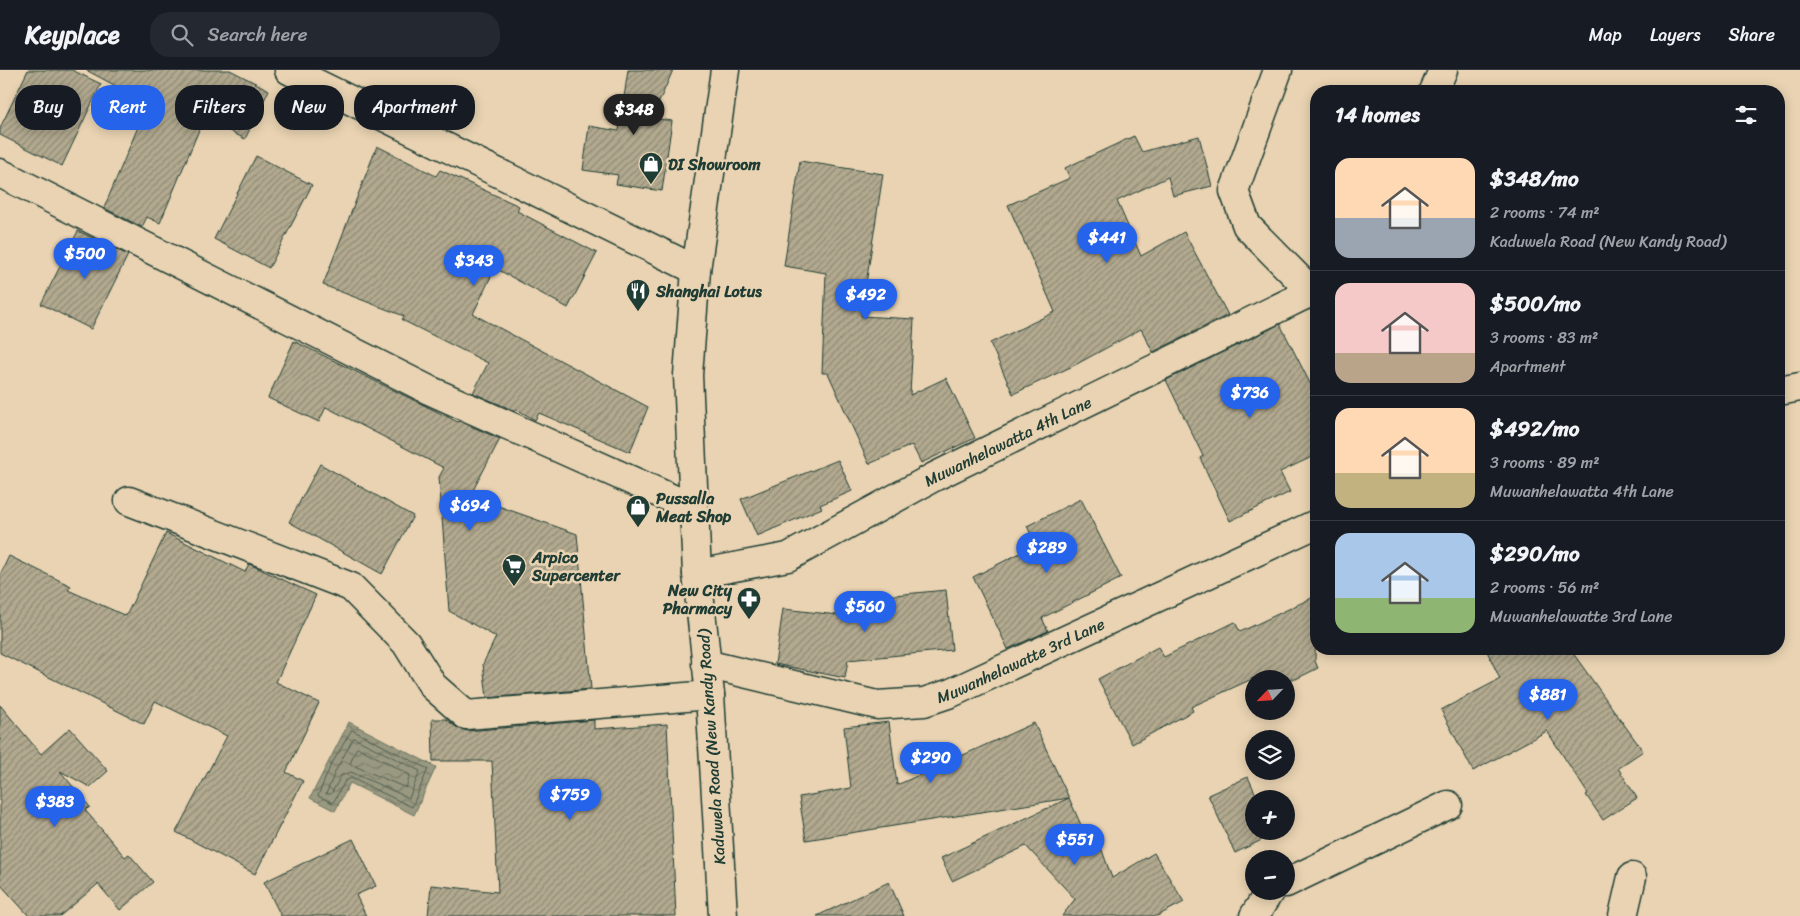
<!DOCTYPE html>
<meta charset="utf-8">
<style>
:root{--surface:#171b24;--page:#242831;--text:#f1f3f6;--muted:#9ea1a6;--line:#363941;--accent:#2563eb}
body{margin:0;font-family:Sriracha,sans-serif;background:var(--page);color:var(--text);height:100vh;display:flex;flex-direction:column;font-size:19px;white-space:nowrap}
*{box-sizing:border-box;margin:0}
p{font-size:16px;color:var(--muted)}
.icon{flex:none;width:28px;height:28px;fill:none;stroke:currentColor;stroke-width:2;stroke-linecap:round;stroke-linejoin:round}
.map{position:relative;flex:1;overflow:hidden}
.details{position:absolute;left:1310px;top:15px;width:475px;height:570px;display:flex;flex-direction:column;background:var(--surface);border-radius:20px;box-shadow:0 2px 12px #0003}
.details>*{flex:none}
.top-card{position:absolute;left:15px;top:15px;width:475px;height:45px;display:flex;gap:10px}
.needle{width:32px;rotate:245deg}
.tools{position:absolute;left:1245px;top:600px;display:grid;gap:10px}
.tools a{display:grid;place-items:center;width:50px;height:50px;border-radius:50%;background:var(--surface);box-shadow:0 2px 12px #0003;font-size:25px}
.price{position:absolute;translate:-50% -42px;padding:0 11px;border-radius:18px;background:var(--accent);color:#fff;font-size:16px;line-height:32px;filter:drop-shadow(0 1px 2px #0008)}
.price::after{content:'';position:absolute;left:50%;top:30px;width:15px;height:11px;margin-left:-8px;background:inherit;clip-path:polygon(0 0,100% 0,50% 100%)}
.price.on{background:#222;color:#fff}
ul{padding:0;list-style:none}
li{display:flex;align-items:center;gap:15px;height:125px;padding:0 25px}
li+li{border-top:1px solid var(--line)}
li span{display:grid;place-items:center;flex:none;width:140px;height:100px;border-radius:15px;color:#555}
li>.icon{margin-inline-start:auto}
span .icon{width:60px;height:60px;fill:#fffc;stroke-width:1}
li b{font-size:21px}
h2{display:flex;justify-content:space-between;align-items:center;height:60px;padding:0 25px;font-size:21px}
.tag{padding:0 18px;border-radius:20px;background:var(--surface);box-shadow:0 2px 12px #0003;font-size:18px;line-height:45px}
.tag.on{background:var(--accent);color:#fff}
header{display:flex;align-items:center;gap:30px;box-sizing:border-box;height:70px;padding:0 25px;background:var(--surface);border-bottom:1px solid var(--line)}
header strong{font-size:24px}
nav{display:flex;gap:28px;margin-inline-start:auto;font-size:18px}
.search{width:350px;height:45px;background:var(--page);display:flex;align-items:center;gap:12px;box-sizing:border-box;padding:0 18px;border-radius:20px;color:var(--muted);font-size:19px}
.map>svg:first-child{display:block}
.water{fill:url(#water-waves);stroke:#687462}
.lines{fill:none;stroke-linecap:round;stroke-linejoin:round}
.shore{stroke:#506152;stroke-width:1}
.building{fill:url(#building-hatch);stroke:#1f3d34}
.minor-casing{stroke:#1f3d34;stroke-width:31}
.major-casing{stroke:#1f3d34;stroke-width:31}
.minor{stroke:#e9d3b2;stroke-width:28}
.major{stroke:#e9d3b2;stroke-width:28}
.labels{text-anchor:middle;stroke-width:5;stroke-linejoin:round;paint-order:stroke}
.poi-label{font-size:16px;font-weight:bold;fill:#1f3d34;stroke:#e9d3b2;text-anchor:start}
.street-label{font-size:16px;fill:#1f3d34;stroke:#e9d3b2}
</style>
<header>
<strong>Keyplace</strong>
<div class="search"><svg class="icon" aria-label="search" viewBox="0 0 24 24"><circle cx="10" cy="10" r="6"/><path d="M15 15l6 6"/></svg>Search here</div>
<nav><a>Map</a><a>Layers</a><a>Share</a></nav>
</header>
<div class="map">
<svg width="1800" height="846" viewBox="0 0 1800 846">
<defs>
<pattern id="water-waves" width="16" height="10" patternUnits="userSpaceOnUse" patternTransform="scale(1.25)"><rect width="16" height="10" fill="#999880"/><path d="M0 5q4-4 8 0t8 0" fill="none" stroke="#7c7d6a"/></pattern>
<pattern id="building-hatch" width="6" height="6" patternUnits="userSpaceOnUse" patternTransform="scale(1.25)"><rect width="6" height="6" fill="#b2a98f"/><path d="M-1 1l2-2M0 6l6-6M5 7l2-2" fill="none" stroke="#908b76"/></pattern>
</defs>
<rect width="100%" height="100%" fill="#e9d3b2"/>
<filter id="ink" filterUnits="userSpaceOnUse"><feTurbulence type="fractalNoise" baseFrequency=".02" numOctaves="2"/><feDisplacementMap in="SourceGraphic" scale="10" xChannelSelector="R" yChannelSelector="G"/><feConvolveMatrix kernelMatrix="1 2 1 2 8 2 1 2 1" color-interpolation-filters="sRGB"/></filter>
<g filter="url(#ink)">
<path class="water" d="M349 652 436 697 414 745 350 713 335 741 310 728Z"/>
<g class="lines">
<path class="shore" d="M352 660 428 699 412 737 351 708 345 711 333 733 318 726 330 697Z
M354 668 420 701 409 728 351 702 341 706 331 724H326L336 700Z
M359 678 410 705 406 718 350 694 356 679Z"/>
</g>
<path class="building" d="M28 0H72L101 14 62 96 0 65V58Z
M86 0H230L269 20 245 69 204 48 160 153 147 147 142 157 104 138 148 33Z
M628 0H673L652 48 672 51 662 121 616 114 618 105 583 100 589 56 619 61Z
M1134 66 1142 82 1199 66 1212 116 1173 126 1168 107 1117 131 1141 186 1184 162 1228 245 1153 282 1141 259 1075 295 1013 324 990 273 1055 242 1008 135 1070 108 1065 98Z
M377 76 436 106 440 100 519 136 517 141 597 183 568 238 495 198 473 244 648 337 630 382 539 343 535 350 516 339 515 341 473 323 488 293 402 250 404 246 323 215Z
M256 86 312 115 269 198 214 169Z
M800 91 883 104 861 246 914 249 910 325 946 308 975 368 921 393 912 375 869 394 828 303H822L826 203 784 196Z
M78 161 128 185 91 259 41 234Z
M1280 254 1316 325V385L1280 402 1290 422 1230 451 1200 388 1203 386 1166 310Z
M294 271 458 352 459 351 500 369 470 426 577 464 591 619 487 628 483 594 496 567 449 541 439 407 444 398 326 337 319 352 268 328Z
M838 390 852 421 820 435 822 438 757 466 741 429Z
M320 394 413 446 382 504 289 452Z
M1081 429 1121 508 1042 548 1048 561 1008 579 973 507 1036 475 1027 456Z
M166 463 245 502 249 494 316 525 276 612 319 633 286 702 303 711 255 804 176 762 227 666 155 631 144 654 0 583V505L9 486 71 516 68 520 126 546Z
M946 520 952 580 848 590 845 608 775 594 783 539 875 549 873 527Z
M1316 526 1315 591 1318 598 1296 609H1252L1191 637 1193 641 1132 674 1098 609 1158 577 1164 587 1235 552 1240 562Z
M1486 579H1570L1643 681 1618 698 1637 728 1603 750 1586 725 1588 724 1547 661 1473 701 1441 640 1500 609Z
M0 635 41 684 70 658 108 701 90 717 60 701 90 737 85 740 125 787 129 784 153 812 120 840 98 814 60 846H29L0 814Z
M432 649H446L456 657 467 661 594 650V659L667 654 676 846H428L431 815 498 822 492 691H433Z
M889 652 897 715 1034 653 1069 728 806 770 799 727 851 718 844 657Z
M1248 707 1258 729H1254V761H1273L1274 764 1235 783 1208 725Z
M1069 728 1085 764 1094 758 1112 808 1154 783 1184 832 1157 846H1062L1075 829 1026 776 952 811 941 788Z
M353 769 376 816 356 825 366 846H281L264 812Z
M889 812 904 846H817Z"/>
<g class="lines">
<defs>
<g id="minor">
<path d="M289 0 696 200"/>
<path d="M1278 0 1234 121 1247 156 1316 226"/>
<path d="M1434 21 1443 0"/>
<path d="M0 103 429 320 693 438"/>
<path d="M1779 321 1800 317"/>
<path d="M129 431 351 517 406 573 433 616 466 645 710 625"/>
<path id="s1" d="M697 504 788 487 934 407 1313 221"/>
<path id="s2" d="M706 594 877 635 924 632 951 623 1316 454"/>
<path d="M1286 813 1448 735"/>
<path d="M1254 846 1270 821"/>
<path d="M1623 846 1632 807"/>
</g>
<path id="major" d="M723 846 710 625 697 504 688 305 696 200 725 0"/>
</defs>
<use href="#minor" class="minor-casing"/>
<use href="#major" class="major-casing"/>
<use href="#minor" class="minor"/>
<use href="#major" class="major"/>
</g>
</g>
<defs>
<symbol id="shop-pin" viewBox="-11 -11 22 30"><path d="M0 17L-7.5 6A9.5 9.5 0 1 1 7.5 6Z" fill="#1f3d34" stroke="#e9d3b2"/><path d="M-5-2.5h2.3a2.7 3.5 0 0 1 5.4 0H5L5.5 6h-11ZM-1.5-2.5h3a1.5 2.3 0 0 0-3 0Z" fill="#fff"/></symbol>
<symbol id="restaurant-pin" viewBox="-11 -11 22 30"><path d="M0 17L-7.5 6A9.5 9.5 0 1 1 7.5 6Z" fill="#1f3d34" stroke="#e9d3b2"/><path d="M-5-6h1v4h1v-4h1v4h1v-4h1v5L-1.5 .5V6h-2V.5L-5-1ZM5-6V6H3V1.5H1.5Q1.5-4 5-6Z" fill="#fff"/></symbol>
<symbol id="supermarket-pin" viewBox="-11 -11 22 30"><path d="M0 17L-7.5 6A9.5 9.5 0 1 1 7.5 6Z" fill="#1f3d34" stroke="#e9d3b2"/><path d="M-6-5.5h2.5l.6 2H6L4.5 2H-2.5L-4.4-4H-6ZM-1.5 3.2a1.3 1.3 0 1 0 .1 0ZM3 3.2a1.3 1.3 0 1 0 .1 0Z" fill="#fff"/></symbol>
<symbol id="pharmacy-pin" viewBox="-11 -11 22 30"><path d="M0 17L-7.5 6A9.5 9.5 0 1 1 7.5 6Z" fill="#1f3d34" stroke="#e9d3b2"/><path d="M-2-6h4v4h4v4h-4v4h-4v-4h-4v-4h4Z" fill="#fff"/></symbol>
</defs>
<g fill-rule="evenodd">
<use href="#shop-pin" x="637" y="80" width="28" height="38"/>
<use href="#restaurant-pin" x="624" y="207" width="28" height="38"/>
<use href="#shop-pin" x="624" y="423" width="28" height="38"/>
<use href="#supermarket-pin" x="500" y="482" width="28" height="38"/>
<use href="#pharmacy-pin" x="735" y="515" width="28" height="38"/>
</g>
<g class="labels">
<g class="poi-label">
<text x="668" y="100">DI Showroom</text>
<text x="656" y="227">Shanghai Lotus</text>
<text x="656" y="434">Pussalla<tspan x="656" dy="18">Meat Shop</tspan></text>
<text x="532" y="493">Arpico<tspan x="532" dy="18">Supercenter</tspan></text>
<text x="732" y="526" text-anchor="end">New City<tspan x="732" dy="18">Pharmacy</tspan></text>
</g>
<g class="street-label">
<text dy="6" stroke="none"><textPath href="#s1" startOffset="341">Muwanhelawatta 4th Lane</textPath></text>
<text dy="6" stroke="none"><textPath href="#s2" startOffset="328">Muwanhelawatte 3rd Lane</textPath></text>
<text transform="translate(711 677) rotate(-94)" y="6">Kaduwela Road (New Kandy Road)</text>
</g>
</g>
</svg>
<div class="tools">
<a><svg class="needle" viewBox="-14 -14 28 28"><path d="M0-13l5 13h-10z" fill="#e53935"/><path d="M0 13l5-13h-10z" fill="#9ea1a6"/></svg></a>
<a><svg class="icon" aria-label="layers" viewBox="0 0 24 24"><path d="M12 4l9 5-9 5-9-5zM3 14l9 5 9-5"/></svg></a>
<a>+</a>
<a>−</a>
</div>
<b class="price on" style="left:634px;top:66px">$348</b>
<b class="price" style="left:1107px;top:194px">$441</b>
<b class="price" style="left:85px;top:210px">$500</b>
<b class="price" style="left:474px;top:217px">$343</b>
<b class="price" style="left:866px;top:251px">$492</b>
<b class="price" style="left:1250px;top:349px">$736</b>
<b class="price" style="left:470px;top:462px">$694</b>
<b class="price" style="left:1047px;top:504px">$289</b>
<b class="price" style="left:865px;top:563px">$560</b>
<b class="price" style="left:1548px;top:651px">$881</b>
<b class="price" style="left:931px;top:714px">$290</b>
<b class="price" style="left:570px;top:751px">$759</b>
<b class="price" style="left:55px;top:758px">$383</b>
<b class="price" style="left:1075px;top:796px">$551</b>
<div class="top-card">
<a class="tag">Buy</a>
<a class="tag on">Rent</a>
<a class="tag">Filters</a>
<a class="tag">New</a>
<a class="tag">Apartment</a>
</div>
<section class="details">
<h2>14 homes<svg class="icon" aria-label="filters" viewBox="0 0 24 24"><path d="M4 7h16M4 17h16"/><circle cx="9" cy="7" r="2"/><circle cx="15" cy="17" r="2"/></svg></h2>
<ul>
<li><span style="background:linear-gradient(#ffd9b3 60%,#9aa5b1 0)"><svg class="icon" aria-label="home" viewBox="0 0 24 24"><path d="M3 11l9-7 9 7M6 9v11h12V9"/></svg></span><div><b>$348/mo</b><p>2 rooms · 74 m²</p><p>Kaduwela Road (New Kandy Road)</p></div></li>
<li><span style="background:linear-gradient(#f6c9c9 70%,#b9a48a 0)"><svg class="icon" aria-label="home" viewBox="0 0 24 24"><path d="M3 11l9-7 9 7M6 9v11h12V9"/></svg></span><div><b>$500/mo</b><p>3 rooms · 83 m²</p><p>Apartment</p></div></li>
<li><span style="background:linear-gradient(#ffd9b3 65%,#c2b280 0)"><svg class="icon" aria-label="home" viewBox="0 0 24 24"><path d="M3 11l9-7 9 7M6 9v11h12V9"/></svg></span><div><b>$492/mo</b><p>3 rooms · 89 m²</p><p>Muwanhelawatta 4th Lane</p></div></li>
<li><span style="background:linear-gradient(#a9c7e8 65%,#8fb573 0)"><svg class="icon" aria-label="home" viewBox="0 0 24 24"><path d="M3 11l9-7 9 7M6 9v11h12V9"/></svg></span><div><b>$290/mo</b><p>2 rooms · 56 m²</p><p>Muwanhelawatte 3rd Lane</p></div></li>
</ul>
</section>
</div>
